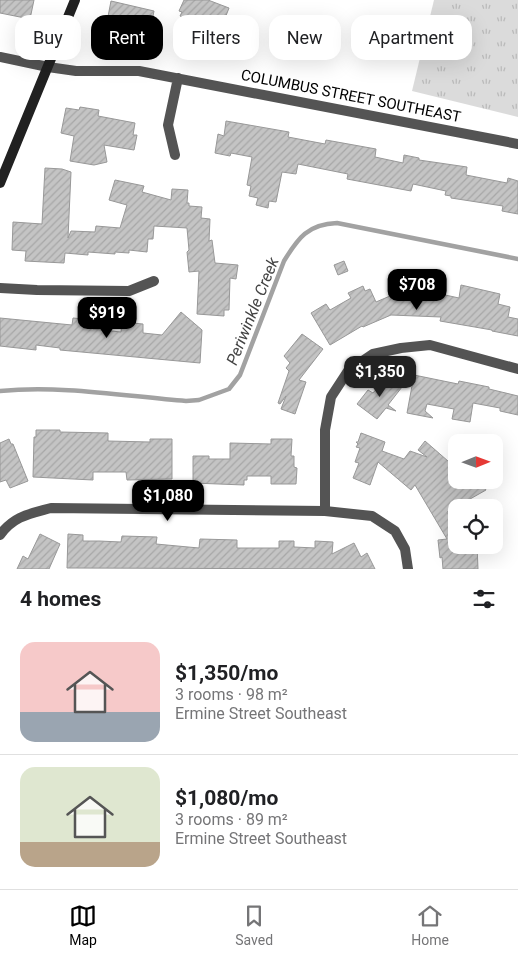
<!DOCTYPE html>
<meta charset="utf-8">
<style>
:root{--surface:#fff;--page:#f2f2f2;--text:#202124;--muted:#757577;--line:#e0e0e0;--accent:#000}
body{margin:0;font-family:Roboto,sans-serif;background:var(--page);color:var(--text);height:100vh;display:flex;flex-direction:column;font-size:19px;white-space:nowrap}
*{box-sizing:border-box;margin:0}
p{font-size:16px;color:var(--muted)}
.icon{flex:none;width:28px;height:28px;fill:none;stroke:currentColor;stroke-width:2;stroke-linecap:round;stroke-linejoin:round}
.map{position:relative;height:569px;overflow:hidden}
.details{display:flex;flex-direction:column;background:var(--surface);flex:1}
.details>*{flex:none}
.top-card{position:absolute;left:15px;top:15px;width:489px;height:45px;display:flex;gap:10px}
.needle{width:32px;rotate:89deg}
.fabs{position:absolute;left:448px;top:434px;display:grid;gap:10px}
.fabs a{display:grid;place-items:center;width:55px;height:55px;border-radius:10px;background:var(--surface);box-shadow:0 5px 20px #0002;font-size:25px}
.price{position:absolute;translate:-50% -42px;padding:0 11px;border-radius:10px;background:var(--accent);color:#fff;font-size:16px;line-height:32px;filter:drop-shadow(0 1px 2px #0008)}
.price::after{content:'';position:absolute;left:50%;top:30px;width:15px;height:11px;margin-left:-8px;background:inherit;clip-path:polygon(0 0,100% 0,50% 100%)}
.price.active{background:#222;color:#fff}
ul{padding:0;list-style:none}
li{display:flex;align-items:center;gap:15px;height:125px;padding:0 20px}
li+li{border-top:1px solid var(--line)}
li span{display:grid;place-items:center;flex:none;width:140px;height:100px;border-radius:15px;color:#555}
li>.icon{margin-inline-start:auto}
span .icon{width:60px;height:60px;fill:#fffc;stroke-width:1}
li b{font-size:21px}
h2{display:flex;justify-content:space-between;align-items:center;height:60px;padding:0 20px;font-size:21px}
.tag{padding:0 18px;border-radius:15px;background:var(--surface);box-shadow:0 5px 20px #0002;font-size:18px;line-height:45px}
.tag.active{background:var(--accent);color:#fff}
.tabs{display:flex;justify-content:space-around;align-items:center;height:70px;border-top:1px solid var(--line);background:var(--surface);font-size:14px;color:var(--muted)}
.tabs a{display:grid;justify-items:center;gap:2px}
.tabs .active{color:var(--accent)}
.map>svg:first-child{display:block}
.grass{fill:url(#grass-tufts)}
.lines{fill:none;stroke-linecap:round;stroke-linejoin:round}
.stream{stroke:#a2a2a2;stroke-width:4.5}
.building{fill:url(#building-hatch);stroke:#989898}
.minor{stroke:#545454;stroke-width:10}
.tertiary{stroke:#545454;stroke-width:10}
.secondary{stroke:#212121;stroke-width:10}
.labels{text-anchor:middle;stroke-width:4;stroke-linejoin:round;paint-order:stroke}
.street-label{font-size:15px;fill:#000;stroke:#fff}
.water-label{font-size:16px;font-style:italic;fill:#434343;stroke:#fff}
</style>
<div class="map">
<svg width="518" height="569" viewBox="0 0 518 569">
<defs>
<pattern id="grass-tufts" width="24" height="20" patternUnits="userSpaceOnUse" patternTransform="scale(1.25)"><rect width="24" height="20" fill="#dbdbdb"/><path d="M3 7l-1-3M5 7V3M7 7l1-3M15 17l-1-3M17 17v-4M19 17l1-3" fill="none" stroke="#bababa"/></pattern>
<pattern id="building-hatch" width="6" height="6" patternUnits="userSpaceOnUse" patternTransform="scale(1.25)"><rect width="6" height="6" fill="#c4c4c4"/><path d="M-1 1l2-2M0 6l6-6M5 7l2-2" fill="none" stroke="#a7a7a7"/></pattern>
</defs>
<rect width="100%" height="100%" fill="#fff"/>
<path class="grass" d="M434 0H518V117L412 91Z"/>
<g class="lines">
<path class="stream" d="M0 391C61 385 124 396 186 401L199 400 229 389 240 375 284 261C298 238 308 224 337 223L518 259"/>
</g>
<path class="building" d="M0 0H34L30 19 0 13Z
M184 0H208L229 8 213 49 191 40 193 34 185 31 189 20 180 16 182 12 179 11Z
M111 1 154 11 149 37 106 27Z
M80 107 99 110 98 116 135 123 133 135H137L134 150 104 145 107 162 94 165 70 161 74 136 61 133 66 108 79 110Z
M226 121 289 132 288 137 325 144 326 140 376 149 375 157 403 163 404 155 419 158V160L467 167 466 175 507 183 508 178 518 181V214L502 211 503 206 451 198V196L445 195 446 191 413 184 411 191 347 179 348 174 298 164 296 174 282 172 276 202 269 201 268 208 256 205 258 198 249 196 251 186 247 185 252 157 231 153 230 156 215 153 218 134 224 136Z
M45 168 62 169 71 172 68 238 71 231 95 232 96 226 120 228 127 205 109 200 115 180 144 186 142 192 171 200 172 189 188 190 187 203H189V206L202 207 201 218 210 219 209 241 212 240 215 263 238 265 236 279 230 278 229 310H224V316L197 314 199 271 189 272 187 252 189 250 187 228 154 226 153 239H148L147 252 129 250V253L115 252V254L88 252V255L65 253 64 263 25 261 26 251 12 250 13 222 42 224Z
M344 261 348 271 338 275 334 265Z
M461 285 500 294 498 304 510 307 508 317 518 319V336L492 331V330L440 321 441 317 391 315 363 327 362 326 330 345 311 313 326 304 330 310 351 298 348 293 363 286 365 291 370 289 376 302 404 290 437 292 436 293 459 298Z
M181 312 202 330 200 363 60 350V348L36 345V350L0 346V318L72 325 73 318 94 320 93 329 121 332 122 322 143 324V333L162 335Z
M302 334 323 349 299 380 306 382 295 414 281 409 286 396 280 404 278 403 289 371 286 368 290 363 284 356Z
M414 375 458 384 459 381 489 387V389L518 396V415L500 411V408L473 403 470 422 452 419 454 409 427 404 425 411 433 418 407 413Z
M387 376 402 387 388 405 396 411 386 408 377 419 357 404 368 390 373 393Z
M36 430H60V432L108 433V441L150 442V439H172V479L127 480 126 472H93V480L33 477 34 437H36Z
M361 433 385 442 382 451 404 459 410 451 427 457 418 450 425 441 456 468V480H480L486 490 447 512 456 529V545H477L478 569H443L442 557 440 558 438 540 447 539 415 485 411 490 378 462 370 485 353 478 359 463 355 462 360 448 356 447 358 444 356 442H358Z
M9 439 11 444H13L28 481 10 488 6 480 0 482V443Z
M271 439H292L291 456H294V467L297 468 296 484H271V476H247V480H244V485L193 483V456H209V459H230V443L271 444Z
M40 534 60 544 49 569H17L23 556 28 559Z
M68 534 83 535V541H99L121 542 122 536 157 537 156 544 199 548 200 539 237 540V548H279V541H294V547L315 548V541L333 542 332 554 354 543 361 557 367 553 375 569 67 568Z"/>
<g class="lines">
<path class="minor" d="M48 67 76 71H139L518 144
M175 155 168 125 178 78
M0 288 37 290 129 291 154 281
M325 511V430L331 397 348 371 373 354 401 348 430 345 518 369
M0 535C14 516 29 514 51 508L325 511 372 516 395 531 405 549 408 569"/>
<path class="tertiary" d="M0 57 48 67"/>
<path class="secondary" d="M0 183 75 0"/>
</g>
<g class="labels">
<g class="street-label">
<text transform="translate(351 96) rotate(11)" y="5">COLUMBUS STREET SOUTHEAST</text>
</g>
<g class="water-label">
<text transform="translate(252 311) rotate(-68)" y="6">Periwinkle Creek</text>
</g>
</g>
</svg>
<div class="fabs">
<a><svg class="needle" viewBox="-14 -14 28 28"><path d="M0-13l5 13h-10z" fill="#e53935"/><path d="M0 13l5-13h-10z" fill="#757577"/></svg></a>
<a><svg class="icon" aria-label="locate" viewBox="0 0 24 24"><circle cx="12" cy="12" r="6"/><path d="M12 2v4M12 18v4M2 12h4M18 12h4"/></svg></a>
</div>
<b class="price" style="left:417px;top:311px">$708</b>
<b class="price" style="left:107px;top:339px">$919</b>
<b class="price active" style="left:380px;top:398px">$1,350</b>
<b class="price" style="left:168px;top:522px">$1,080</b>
<div class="top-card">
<a class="tag">Buy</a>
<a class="tag active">Rent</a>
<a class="tag">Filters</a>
<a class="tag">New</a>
<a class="tag">Apartment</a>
</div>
</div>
<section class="details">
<h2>4 homes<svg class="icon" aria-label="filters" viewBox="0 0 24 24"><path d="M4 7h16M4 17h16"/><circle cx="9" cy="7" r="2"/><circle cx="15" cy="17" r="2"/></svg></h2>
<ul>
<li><span style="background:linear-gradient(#f6c9c9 70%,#9aa5b1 0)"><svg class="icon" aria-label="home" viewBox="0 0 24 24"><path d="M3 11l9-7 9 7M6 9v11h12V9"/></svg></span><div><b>$1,350/mo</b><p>3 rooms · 98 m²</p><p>Ermine Street Southeast</p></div></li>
<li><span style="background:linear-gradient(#dfe7d0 75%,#b9a48a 0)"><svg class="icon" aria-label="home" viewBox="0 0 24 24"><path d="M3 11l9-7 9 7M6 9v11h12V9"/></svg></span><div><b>$1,080/mo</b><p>3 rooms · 89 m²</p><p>Ermine Street Southeast</p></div></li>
</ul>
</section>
<nav class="tabs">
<a class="active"><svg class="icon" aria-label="map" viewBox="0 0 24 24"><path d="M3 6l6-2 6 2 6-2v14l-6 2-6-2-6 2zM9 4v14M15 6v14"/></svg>Map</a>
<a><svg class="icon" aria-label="saved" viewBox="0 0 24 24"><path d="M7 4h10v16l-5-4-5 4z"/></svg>Saved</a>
<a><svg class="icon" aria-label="home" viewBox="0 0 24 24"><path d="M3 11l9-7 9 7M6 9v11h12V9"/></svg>Home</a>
</nav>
